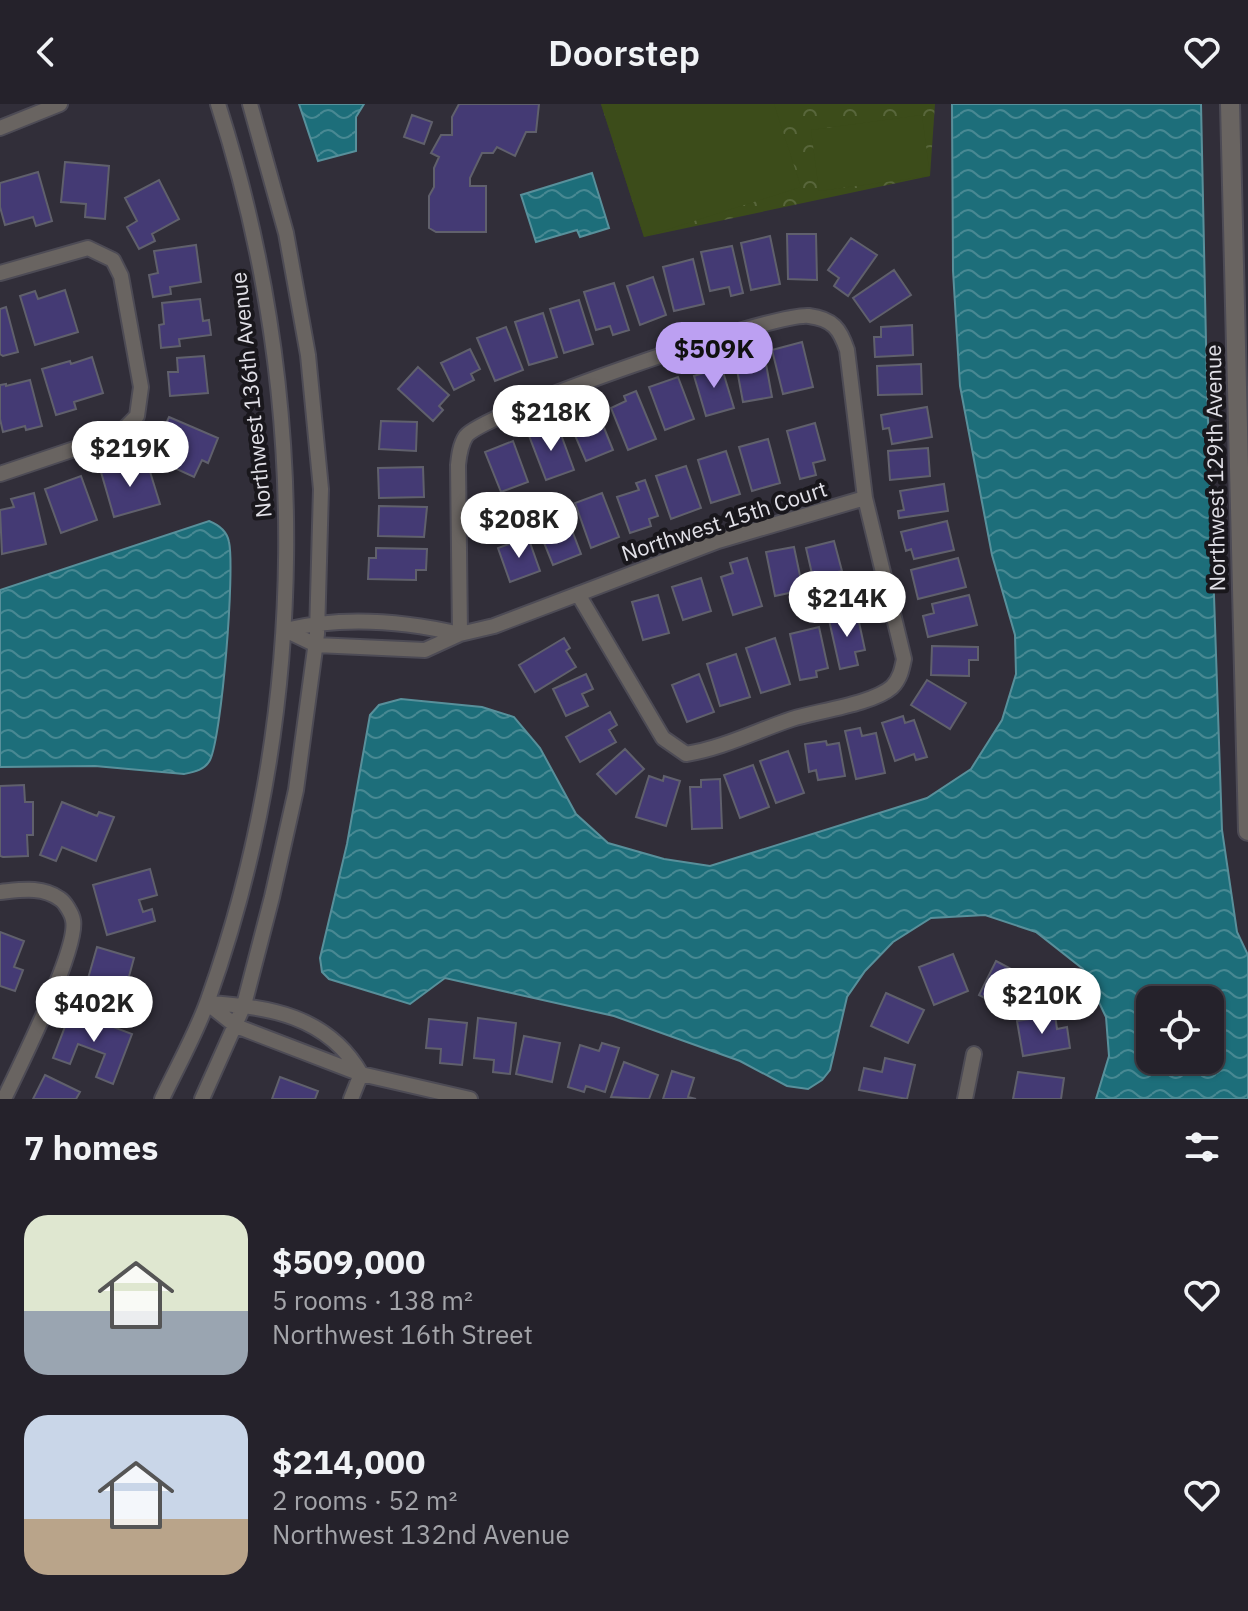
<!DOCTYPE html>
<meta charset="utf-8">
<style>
:root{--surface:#25222b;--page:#2d2a33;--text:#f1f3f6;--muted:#a3a4a9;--line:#423f47;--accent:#bca0f2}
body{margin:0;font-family:"IBM Plex Sans",sans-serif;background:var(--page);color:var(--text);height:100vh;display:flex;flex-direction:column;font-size:30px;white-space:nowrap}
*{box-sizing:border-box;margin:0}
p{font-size:26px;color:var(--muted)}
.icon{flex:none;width:44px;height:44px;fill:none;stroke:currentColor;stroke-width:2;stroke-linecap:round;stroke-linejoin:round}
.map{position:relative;height:995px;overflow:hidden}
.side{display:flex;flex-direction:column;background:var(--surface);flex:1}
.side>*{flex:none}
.tools{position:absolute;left:1136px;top:882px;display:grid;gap:16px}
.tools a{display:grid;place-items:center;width:88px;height:88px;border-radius:16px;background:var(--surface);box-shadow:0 2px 6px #0004,0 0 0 2px var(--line);font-size:40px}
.price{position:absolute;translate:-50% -68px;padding:0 18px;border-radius:28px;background:#fff;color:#222;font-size:26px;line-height:52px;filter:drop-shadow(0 2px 4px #0008)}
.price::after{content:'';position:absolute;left:50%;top:48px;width:24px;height:18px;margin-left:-12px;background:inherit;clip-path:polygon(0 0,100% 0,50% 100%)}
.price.active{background:var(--accent);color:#111}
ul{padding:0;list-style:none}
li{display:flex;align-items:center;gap:24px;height:200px;padding:0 24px}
li span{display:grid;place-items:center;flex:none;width:224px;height:160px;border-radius:24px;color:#555}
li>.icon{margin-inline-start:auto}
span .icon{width:96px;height:96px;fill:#fffc;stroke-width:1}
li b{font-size:34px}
h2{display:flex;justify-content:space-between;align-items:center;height:96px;padding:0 24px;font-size:34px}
header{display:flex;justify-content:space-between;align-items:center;height:104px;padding:0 24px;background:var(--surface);font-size:36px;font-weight:600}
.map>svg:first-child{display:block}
.forest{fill:url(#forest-crowns)}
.pitch{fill:#3c4c1a}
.water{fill:url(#water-waves);stroke:#58909b;stroke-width:2;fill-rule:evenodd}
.building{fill:#443a74;stroke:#60606c;stroke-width:2}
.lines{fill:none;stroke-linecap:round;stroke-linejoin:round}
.minor-casing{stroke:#4d4b55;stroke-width:18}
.tertiary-casing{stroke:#4d4b55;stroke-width:22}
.minor{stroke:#696461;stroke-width:14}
.tertiary{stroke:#696461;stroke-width:18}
.labels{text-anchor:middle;stroke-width:8;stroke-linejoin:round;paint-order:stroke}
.street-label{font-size:22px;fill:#e2e1e8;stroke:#19171c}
</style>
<header><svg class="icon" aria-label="back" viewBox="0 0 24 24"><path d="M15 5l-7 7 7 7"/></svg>Doorstep<svg class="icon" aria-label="heart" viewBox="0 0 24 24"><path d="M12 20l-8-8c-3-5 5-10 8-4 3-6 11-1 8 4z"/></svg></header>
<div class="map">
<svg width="1248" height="995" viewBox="0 0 1248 995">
<defs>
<pattern id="forest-crowns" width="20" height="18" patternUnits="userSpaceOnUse" patternTransform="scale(2)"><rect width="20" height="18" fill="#3c4c1a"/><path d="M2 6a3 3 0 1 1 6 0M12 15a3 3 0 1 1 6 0" fill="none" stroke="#58663b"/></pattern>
<pattern id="water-waves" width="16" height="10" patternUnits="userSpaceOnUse" patternTransform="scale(2)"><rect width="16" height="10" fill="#1d6e7a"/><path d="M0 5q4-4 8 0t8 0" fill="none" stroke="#488993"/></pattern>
</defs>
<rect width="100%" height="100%" fill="#312e39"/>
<path class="forest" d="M601 0H935L930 72 644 133Z"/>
<path class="pitch" d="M601 0H774L801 83 644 133Z
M922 11 930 72 819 87 811 26Z"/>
<path class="water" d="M299 0H364L356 13V47L318 57Z
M952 0H1201L1207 287 1222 726 1237 828 1248 851V995H1096L1109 952 1106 913 1083 865 1036 828 985 811 931 814 893 838 865 867 847 893 830 966 822 976 808 985 787 982 740 957 614 912 445 874 410 900 329 875 322 868 320 854 347 740 370 611 379 601 401 595 482 603 514 613 540 644 576 710 608 739 664 755 710 762 927 694 971 665 1002 616 1016 570 1015 531 992 451 960 282 953 167ZM1150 896H1210V956H1150Z
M592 69 609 124 580 133 577 126 536 138 521 91Z
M209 417C219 421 227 427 229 438 235 466 222 631 210 656 205 666 194 668 184 670L95 662 0 663V486Z"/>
<path class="building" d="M459 0H539L536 28H526L515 52 497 43 493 49H482L470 74V82H486V128H436L429 124V92L434 83V64L439 53 431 49 441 31H452V13Z
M412 11 432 18 424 40 404 33Z
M65 58 109 62 105 115 85 113 86 100 61 98Z
M38 68 52 117 36 122 33 113 5 121 0 103V79Z
M159 76 179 115 152 130 155 137 139 145 127 123 137 117 125 94Z
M787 130H816L817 176 788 175Z
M770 132 780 180 751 186 741 139Z
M851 134 877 151 848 192 834 182 839 174 828 166Z
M196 141 201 178 170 183 171 190 153 193 149 171 158 169 154 147Z
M732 142 743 189 731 192 729 183 710 187 701 148Z
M693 155 704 200 674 207 663 163Z
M894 166 911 191 870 218 853 194Z
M653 173 666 211 640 221 627 182Z
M614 179 629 226 613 231 610 222 596 226 584 188Z
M65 186 78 228 35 241 20 192 35 187 38 195Z
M200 195 203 217 209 216 211 231 179 235 180 242 161 244 159 221 164 220 162 199Z
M579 196 593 240 564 249 550 205Z
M6 203 18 248 3 252 0 250V205Z
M543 209 557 253 529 261 515 218Z
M912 221 913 251 875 253 874 233H881V223Z
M506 223 523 266 495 277 477 234Z
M802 238 813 283 783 290 772 246Z
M470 245 480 265 471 270 474 276 454 286 441 259Z
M764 249 772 293 743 298 735 255Z
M204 252 208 289 170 292 168 268H178L177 254Z
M92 253 103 289 74 298 76 305 56 311 42 265 70 257 71 260Z
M720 258 734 304 706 312 694 272 706 268 705 263Z
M921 260 922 290 878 291 877 262Z
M418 263 449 291 439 302 443 306 433 317 398 285Z
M678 273 694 315 665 326 649 283Z
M30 276 42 322 26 326 25 322 3 328 0 315V281L6 280V282Z
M636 287 656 335 628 346 611 304 626 297 624 292Z
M927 303 932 333 892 340 889 324 883 325 881 311Z
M596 304 613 346 586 357 568 315Z
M169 313 218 334 208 359 202 356 194 373 157 356 168 331 162 328Z
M381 317 417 318 416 347 379 345Z
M815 319 825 356 813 359 816 371 800 375 787 327Z
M544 323 547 333 560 328 574 366 546 376 528 329Z
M768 335 780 379 752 387 739 343Z
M513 337 528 378 501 388 485 348Z
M928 344 930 372 890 376 888 347Z
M726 347 740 390 711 399 698 356Z
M147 358 160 400 114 413 101 368Z
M686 362 701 404 671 415 656 372Z
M423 363 424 393 379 394 378 364Z
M81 372 97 416 61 429 45 385Z
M645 376 658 412 649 415 651 422 630 429 617 393 639 386 636 379Z
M944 380 948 407 899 414 898 407 904 406 900 387Z
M34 389 46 440 2 450 0 406 14 403 11 395Z
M602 389 619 433 591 444 575 399Z
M379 402 427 403 424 433 378 432Z
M565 408 581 450 553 461 536 419Z
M947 417 954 446 914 455 911 445 906 447 901 428Z
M528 433 540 467 510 478 498 444Z
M834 437 842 467 813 474 806 444Z
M794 443 803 486 775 492 766 448Z
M376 444 427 445 426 466H416V476L368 475 369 454H376Z
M747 454 762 502 733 511 721 473 733 469 730 459Z
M958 454 966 483 918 495 911 466Z
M701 474 711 507 683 516 672 483Z
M658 491 669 529 643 536 632 498Z
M969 491 977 521 928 533 923 512 934 509 932 500Z
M857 509 865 546 855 548 858 561 840 565 829 516Z
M819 523 828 564 816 567 817 573 800 576 790 530Z
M564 534 570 544 566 547 576 563 535 588 519 561Z
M775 534 790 580 761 589 746 544Z
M932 542 978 543V556H969V572L931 571Z
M736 550 750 593 720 602 707 560Z
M586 570 593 585 582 590 588 602 566 612 553 585Z
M699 570 714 608 687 618 672 581Z
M927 576 966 599 950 625 911 601Z
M610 608 617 621 609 626 616 638 580 658 566 633Z
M903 612 905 619 914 616 927 653 916 656 914 650 895 657 882 619Z
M860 624 862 632 876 629 885 669 856 675 845 627Z
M826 637 827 641 839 639 845 672 818 676 816 666 809 668 805 640Z
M625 645 644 665 616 690 597 670Z
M788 647 804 689 776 699 760 657Z
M753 661 769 703 740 714 724 671Z
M649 672 663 677 664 672 680 677 666 722 636 713Z
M720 675 722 724 692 725 690 683H701V676Z
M24 681 25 698H33V731H27L28 752 3 753 0 752V682Z
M62 698 97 712 99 708 114 713 96 757 62 743 56 757 40 751Z
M150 765 157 791 139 796 143 808 152 805 155 817 107 831 93 781Z
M0 828 24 837 14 863 23 866 15 887 0 882Z
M97 843 134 854 128 876 137 879 129 906 83 892Z
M953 850 968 887 934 901 919 863Z
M996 857 1028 874 1010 907 979 891Z
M886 889 924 906 908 939 871 922Z
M71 907 132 930 113 980 96 973 105 950 78 940 70 960 53 954Z
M1055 911 1057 925 1067 923 1070 944 1023 952 1017 917Z
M478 914 516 919 510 970 493 968 494 956 474 954Z
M429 915 467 919 462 961 440 959 441 945 426 944Z
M524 932 560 939 552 978 516 970Z
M602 939 619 944 605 988 586 982 584 988 568 983 580 941 599 947Z
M885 954 915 961 907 995 859 986 864 964 882 968Z
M624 958 658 971 649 995 611 993Z
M672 967 694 974 688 993 696 995H663Z
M1018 968 1064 974 1061 995H1013Z
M45 971 80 988 76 995H33Z
M280 973 318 987 315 995H272Z"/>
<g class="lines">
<defs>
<path id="minor" d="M0 24 60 0
M0 169 88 144 113 156 121 172 141 283 137 312 119 330 0 370
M285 526 316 541 425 546 460 530 494 522 718 437 865 394
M285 526C341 512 404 517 460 530
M460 530 458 361C459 352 460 341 466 332 485 308 775 208 809 212 833 215 840 225 847 246L865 394 904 555C902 565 900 575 892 583 873 600 817 607 792 615 756 627 723 644 686 650L663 634 578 490
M0 788C21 786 42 782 60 795 65 798 72 810 73 816 79 843 19 964 4 995
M207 899 236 922 361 970 470 995
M207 899C268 902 328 912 361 970
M162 995C177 963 196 930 208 896 310 610 311 289 218 0
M202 995 244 901 272 793 296 686 317 530 321 385 308 251 286 129 250 0
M351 995 361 970
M965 995 974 950"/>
<path id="tertiary" d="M1230 0 1248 727"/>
</defs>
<use href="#minor" class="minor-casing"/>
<use href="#tertiary" class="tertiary-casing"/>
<use href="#minor" class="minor"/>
<use href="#tertiary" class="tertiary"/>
</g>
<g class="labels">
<g class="street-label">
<text transform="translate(251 291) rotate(-96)" y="8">Northwest 136th Avenue</text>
<text transform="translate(1215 364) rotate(-91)" y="8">Northwest 129th Avenue</text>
<text transform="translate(724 417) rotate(-18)" y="8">Northwest 15th Court</text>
</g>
</g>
</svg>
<div class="tools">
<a><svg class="icon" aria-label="locate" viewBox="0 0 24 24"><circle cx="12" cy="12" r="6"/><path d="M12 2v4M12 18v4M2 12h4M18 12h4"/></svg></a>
</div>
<b class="price active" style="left:714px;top:286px">$509K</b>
<b class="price" style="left:551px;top:349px">$218K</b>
<b class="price" style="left:130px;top:385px">$219K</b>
<b class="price" style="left:519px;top:456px">$208K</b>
<b class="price" style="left:847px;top:535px">$214K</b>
<b class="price" style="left:1042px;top:932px">$210K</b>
<b class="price" style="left:94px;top:940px">$402K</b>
</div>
<section class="side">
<h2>7 homes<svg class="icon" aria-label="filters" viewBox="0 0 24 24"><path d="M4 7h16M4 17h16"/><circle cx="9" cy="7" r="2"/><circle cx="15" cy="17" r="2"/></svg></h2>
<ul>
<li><span style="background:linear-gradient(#dfe7d0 60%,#9aa5b1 0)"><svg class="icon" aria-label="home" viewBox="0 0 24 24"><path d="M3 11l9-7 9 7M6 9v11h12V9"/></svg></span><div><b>$509,000</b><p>5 rooms · 138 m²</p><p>Northwest 16th Street</p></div><svg class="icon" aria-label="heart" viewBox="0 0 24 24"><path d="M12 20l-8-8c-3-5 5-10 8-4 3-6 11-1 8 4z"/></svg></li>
<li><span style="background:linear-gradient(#c9d6e8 65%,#b9a48a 0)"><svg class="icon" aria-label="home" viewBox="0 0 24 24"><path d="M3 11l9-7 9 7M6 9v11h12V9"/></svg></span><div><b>$214,000</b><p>2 rooms · 52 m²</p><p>Northwest 132nd Avenue</p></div><svg class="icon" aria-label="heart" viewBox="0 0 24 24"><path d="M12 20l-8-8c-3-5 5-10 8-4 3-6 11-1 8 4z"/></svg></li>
</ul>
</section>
